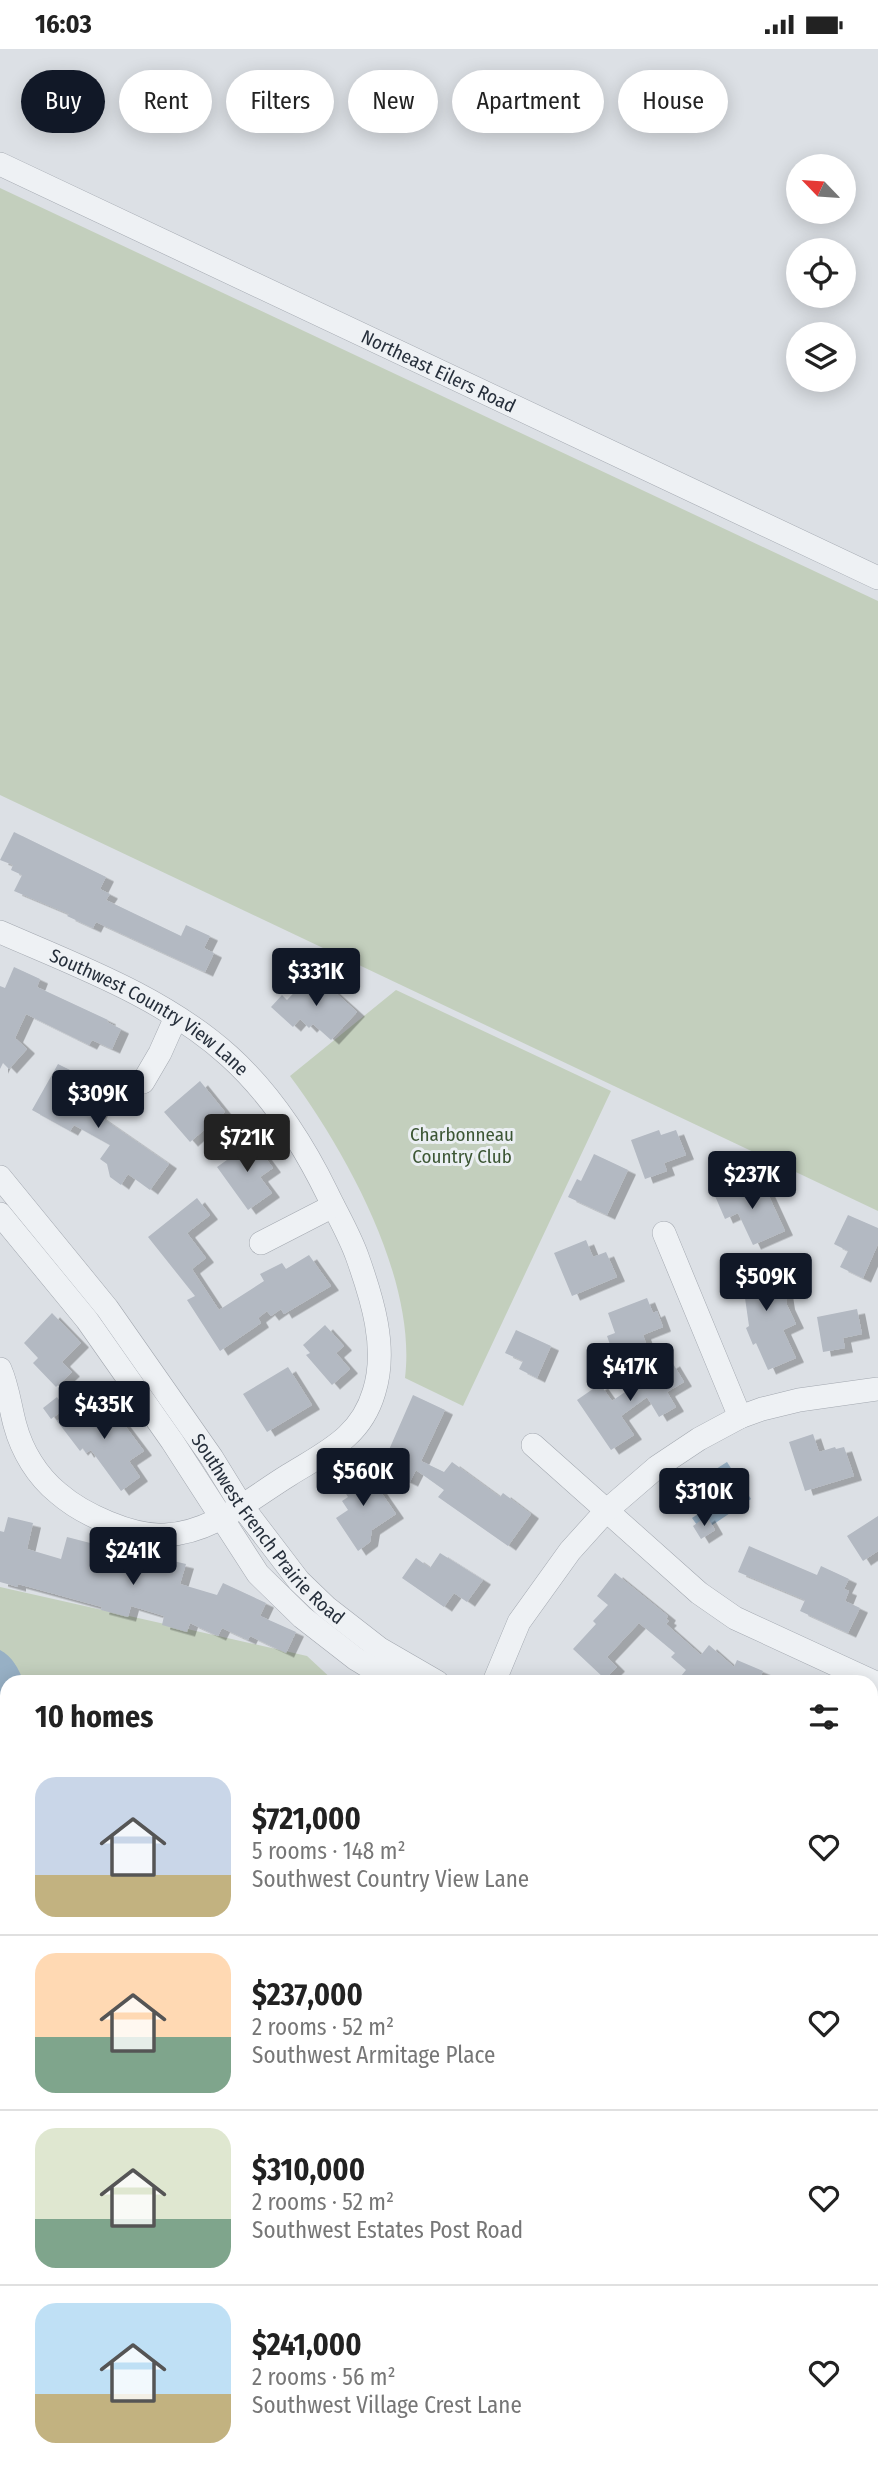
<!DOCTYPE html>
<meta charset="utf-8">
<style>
:root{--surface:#fff;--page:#f6f6f6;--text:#222;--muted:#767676;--line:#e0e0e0;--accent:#111827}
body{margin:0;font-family:"Fira Sans Condensed",sans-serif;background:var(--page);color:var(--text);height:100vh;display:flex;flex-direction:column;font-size:26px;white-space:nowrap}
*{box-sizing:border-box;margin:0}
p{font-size:23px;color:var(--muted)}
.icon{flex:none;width:38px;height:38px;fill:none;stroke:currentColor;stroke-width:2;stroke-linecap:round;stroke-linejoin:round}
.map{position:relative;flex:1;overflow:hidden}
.sheet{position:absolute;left:0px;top:1626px;width:878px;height:800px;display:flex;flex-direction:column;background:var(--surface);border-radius:21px 21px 0 0;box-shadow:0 4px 18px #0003}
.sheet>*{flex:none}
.top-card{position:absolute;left:21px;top:21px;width:836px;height:63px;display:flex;gap:14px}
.needle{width:46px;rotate:295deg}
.tools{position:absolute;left:786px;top:105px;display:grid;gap:14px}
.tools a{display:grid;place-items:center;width:70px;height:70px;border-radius:50%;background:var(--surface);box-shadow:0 4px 18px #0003;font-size:35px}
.price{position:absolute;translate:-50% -60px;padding:0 16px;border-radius:7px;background:var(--accent);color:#fff;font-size:23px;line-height:46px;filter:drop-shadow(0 2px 4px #0008)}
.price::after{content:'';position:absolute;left:50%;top:42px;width:21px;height:16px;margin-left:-10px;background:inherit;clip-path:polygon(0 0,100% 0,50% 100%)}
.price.current{background:#222;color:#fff}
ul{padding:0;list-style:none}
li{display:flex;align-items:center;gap:21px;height:175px;padding:0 35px}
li+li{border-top:2px solid var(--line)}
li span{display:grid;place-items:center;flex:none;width:196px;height:140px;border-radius:21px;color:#555}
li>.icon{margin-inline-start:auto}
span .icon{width:84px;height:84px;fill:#fffc;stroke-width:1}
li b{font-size:30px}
h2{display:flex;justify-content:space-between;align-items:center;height:84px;padding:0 35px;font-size:30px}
.pill{padding:0 24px;border-radius:32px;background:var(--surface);box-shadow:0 4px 18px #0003;font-size:24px;line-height:63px}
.pill.current{background:var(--accent);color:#fff}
.status{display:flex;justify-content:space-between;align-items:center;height:49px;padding:0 35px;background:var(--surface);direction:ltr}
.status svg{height:19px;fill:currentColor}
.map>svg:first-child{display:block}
.green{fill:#c3cfbd}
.water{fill:#97b0c5}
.building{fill:#b3b9c2;filter:url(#shadow)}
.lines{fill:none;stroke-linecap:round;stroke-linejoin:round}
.minor-casing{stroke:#a2a7af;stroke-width:24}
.minor{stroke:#eef1f4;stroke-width:23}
.labels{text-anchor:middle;stroke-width:6;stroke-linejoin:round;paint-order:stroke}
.street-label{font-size:19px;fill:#262f3b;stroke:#ebeff3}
.park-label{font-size:19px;fill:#3c5634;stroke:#ebeff3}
</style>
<div class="status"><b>16:03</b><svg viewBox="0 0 49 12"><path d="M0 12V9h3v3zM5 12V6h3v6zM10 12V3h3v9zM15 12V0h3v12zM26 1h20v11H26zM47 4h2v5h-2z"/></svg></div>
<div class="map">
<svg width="878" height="2425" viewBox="0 0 878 2425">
<defs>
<filter id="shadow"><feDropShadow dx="8" dy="4.5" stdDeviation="0" flood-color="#0004"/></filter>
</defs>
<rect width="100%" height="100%" fill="#dce0e5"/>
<path class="green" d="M0 139 878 552V1162L0 746Z
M396 941 611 1042 463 1357 405 1329C417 1231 347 1104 290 1027Z
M0 1538 307 1607 335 1633H7V1732L0 1731Z
M153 2419V2418L671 2419 668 2425H152Z"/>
<path class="water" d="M727 1413 751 1450 702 1483 692 1469 698 1465 683 1441Z
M0 1601C13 1608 18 1619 24 1633H7V1704H0Z
M878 1941V2052L872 2058V1945Z"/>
<path class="building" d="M14 783 106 828 100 840 110 845 106 851 181 887 186 876 210 887 204 899 214 904 205 923 96 873 93 879 67 867 69 865 14 842 22 826 11 821 13 816 0 811Z
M14 918 40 930 37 938 108 971 107 973 121 980 112 1000 92 991 89 996 26 965 15 989 27 1000 9 1020 3 1014 0 1020V937L5 939Z
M315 925 357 963 331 991 313 975 309 979 300 970 293 978 271 958 282 946 287 951 311 926 313 928Z
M58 1015 72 1022 67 1032 80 1039 78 1044 103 1057 98 1066 169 1115 150 1141 128 1125 121 1136 110 1128 107 1115 100 1110 110 1096 74 1076 70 1082 32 1061Z
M200 1032 225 1063 190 1093 164 1063Z
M659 1081 661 1086 676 1081 686 1106 664 1114 667 1122 645 1130 631 1091Z
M251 1089 273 1119 260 1128 272 1144 248 1161 217 1118 234 1106 232 1103Z
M594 1105 628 1121 607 1166 568 1148 577 1130 581 1132Z
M762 1132 785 1182 753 1196 738 1164 725 1170 715 1147 747 1133 749 1138Z
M197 1149 210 1166 187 1184 206 1209 192 1220 219 1261 264 1232 260 1225 282 1214 286 1220 309 1206 331 1237 284 1265 281 1260 271 1267 267 1262 258 1269 261 1274 220 1302 187 1251 195 1247 148 1188Z
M848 1166 878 1179V1195L863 1229 840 1218 848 1202 834 1195Z
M586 1191 593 1208 606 1203 617 1228 572 1247 554 1204Z
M772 1214 775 1237 784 1236 787 1256 796 1275 783 1281 796 1309 768 1321 756 1294 753 1296 746 1279 749 1277 743 1235 729 1237 727 1221Z
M647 1249 653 1264 657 1262 663 1278 643 1286 647 1297 615 1310 607 1287 615 1284 608 1264Z
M857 1260 862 1285 843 1289 845 1299 823 1303 817 1268Z
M52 1264 81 1294 62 1313 72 1323 56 1338 33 1314 38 1309 24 1294Z
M325 1276 344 1297 336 1304 350 1320 332 1336 306 1306 310 1304 303 1296Z
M516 1281 551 1297 537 1329 519 1320 523 1312 505 1304Z
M672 1313 684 1333 667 1343 676 1358 659 1368 647 1348 621 1367 634 1386 611 1401 577 1351 600 1335 612 1352 638 1334 636 1330 655 1318 657 1322Z
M288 1318 312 1356 267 1383 243 1345Z
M413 1346 445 1361 421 1412 444 1423 452 1413 500 1448 503 1444 531 1465 508 1497 438 1448 444 1441 416 1421 410 1433 381 1419Z
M57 1348 65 1360 51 1370 43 1359Z
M89 1348 104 1369 114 1362 144 1402 129 1412 140 1428 121 1442 91 1401 86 1404 83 1399 80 1402 57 1372Z
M813 1385 819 1403 835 1398 836 1400 844 1398 854 1427 805 1442 789 1393Z
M363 1417 396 1465 372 1481 370 1493 358 1502 336 1469 348 1461 342 1452 348 1448 339 1434Z
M707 1467 715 1481 701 1490 693 1477Z
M878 1467V1502L863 1512 847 1487Z
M8 1468 33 1474 27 1500 61 1510 67 1488 160 1512 161 1509 186 1515 180 1535 217 1546 223 1534 266 1554 260 1567 296 1583 286 1604 250 1587 248 1591 222 1579 218 1587 190 1574 187 1583 162 1576 164 1567 131 1557 128 1568 101 1561 102 1558 18 1535V1538L0 1533V1482L4 1483Z
M749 1497 817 1526 821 1517 849 1530 844 1540 849 1542 845 1552 860 1559 848 1584 800 1562 805 1551 738 1523Z
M440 1504 483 1531 467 1553 454 1544 444 1558 402 1529 416 1509 430 1519Z
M615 1524 668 1567 666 1570 669 1572 666 1575 701 1606 709 1596 734 1618 737 1611 763 1622 758 1633H676L686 1621 671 1608 675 1604 639 1574 607 1608 617 1618 605 1630 573 1600 596 1575 593 1572 608 1556 597 1547Z"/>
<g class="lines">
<defs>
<g id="minor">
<path id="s1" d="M0 115 878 529"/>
<path id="s2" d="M0 883C78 917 165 949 229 1007 272 1046 302 1093 327 1144 337 1165 349 1185 357 1207 372 1249 388 1299 374 1343 369 1360 360 1375 347 1387 330 1403 308 1414 289 1426 250 1450 212 1484 165 1486 132 1488 82 1465 58 1444 37 1427 22 1402 15 1376 10 1358 8 1338 0 1320"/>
<path d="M143 1033 160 1004 176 968"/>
<path id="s3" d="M0 1128 107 1259 212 1409 241 1456 299 1532 326 1558 380 1600 437 1633"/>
<path d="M0 1165 87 1271 172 1392 258 1525 302 1568 356 1610 394 1633"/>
<path d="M664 1184 740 1368"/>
<path d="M261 1194 333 1157"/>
<path d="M533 1396 699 1544 735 1569 878 1635"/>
<path d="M494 1633 519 1573 570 1502 606 1462 657 1418 699 1390 740 1368 762 1360 799 1351 878 1340"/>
<path d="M872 1803 878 1806"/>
<path d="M872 1826 878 1829"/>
<path d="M0 1850 7 1845"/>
<path d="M0 1891 7 1890"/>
<path d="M0 1919 7 1972"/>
<path d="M0 2048 7 2025"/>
<path d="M0 2151 7 2192"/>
<path d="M872 2204 878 2200"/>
<path d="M0 2323 7 2308"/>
<path d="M778 2425 781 2418"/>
</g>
</defs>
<use href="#minor" class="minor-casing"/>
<use href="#minor" class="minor"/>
</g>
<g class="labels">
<g class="street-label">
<text dy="7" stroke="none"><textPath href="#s1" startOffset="485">Northeast Eilers Road</textPath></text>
<text dy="7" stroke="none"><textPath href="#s2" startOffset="170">Southwest Country View Lane</textPath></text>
<text dy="7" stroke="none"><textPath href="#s3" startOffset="443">Southwest French Prairie Road</textPath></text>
</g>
<g class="park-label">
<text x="462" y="1092">Charbonneau<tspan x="462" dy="22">Country Club</tspan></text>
</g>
</g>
</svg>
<div class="tools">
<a><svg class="needle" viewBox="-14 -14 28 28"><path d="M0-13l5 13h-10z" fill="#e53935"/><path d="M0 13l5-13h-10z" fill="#767676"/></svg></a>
<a><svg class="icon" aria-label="locate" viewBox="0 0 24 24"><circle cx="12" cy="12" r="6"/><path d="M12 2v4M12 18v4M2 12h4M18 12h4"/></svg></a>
<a><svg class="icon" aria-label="layers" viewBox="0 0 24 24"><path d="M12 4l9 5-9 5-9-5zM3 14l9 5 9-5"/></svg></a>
</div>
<b class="price" style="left:316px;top:959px">$331K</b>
<b class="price" style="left:98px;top:1081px">$309K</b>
<b class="price current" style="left:247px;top:1125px">$721K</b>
<b class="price" style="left:752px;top:1162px">$237K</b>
<b class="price" style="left:766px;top:1264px">$509K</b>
<b class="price" style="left:630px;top:1354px">$417K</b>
<b class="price" style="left:104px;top:1392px">$435K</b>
<b class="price" style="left:363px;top:1459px">$560K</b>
<b class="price" style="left:704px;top:1479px">$310K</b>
<b class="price" style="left:133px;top:1538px">$241K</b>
<div class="top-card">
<a class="pill current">Buy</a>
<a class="pill">Rent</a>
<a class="pill">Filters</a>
<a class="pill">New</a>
<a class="pill">Apartment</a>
<a class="pill">House</a>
</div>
<section class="sheet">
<h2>10 homes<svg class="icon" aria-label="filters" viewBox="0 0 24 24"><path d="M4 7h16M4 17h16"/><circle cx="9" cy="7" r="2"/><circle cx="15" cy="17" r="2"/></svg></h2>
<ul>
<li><span style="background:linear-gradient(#c9d6e8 70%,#c2b280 0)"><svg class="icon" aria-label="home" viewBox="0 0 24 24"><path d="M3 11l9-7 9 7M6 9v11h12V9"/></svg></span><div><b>$721,000</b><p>5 rooms · 148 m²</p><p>Southwest Country View Lane</p></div><svg class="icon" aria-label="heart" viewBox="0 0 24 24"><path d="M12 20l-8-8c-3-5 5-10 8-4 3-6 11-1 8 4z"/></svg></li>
<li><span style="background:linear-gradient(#ffd9b3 60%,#7fa58c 0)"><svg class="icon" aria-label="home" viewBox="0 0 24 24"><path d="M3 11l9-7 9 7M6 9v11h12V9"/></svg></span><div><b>$237,000</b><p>2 rooms · 52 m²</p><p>Southwest Armitage Place</p></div><svg class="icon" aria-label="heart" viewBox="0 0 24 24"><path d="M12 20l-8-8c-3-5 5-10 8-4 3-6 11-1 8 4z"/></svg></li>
<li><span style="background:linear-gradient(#dfe7d0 65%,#7fa58c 0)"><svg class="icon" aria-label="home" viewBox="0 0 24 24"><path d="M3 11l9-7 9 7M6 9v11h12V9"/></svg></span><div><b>$310,000</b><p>2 rooms · 52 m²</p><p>Southwest Estates Post Road</p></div><svg class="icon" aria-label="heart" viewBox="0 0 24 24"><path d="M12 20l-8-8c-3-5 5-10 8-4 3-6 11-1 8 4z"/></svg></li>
<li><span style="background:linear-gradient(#bfe0f5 65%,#c2b280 0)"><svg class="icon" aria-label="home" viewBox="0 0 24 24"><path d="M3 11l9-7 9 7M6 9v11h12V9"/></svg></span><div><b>$241,000</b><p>2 rooms · 56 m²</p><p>Southwest Village Crest Lane</p></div><svg class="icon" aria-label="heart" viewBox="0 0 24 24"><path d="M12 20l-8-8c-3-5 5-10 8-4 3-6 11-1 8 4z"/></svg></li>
</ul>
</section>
</div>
